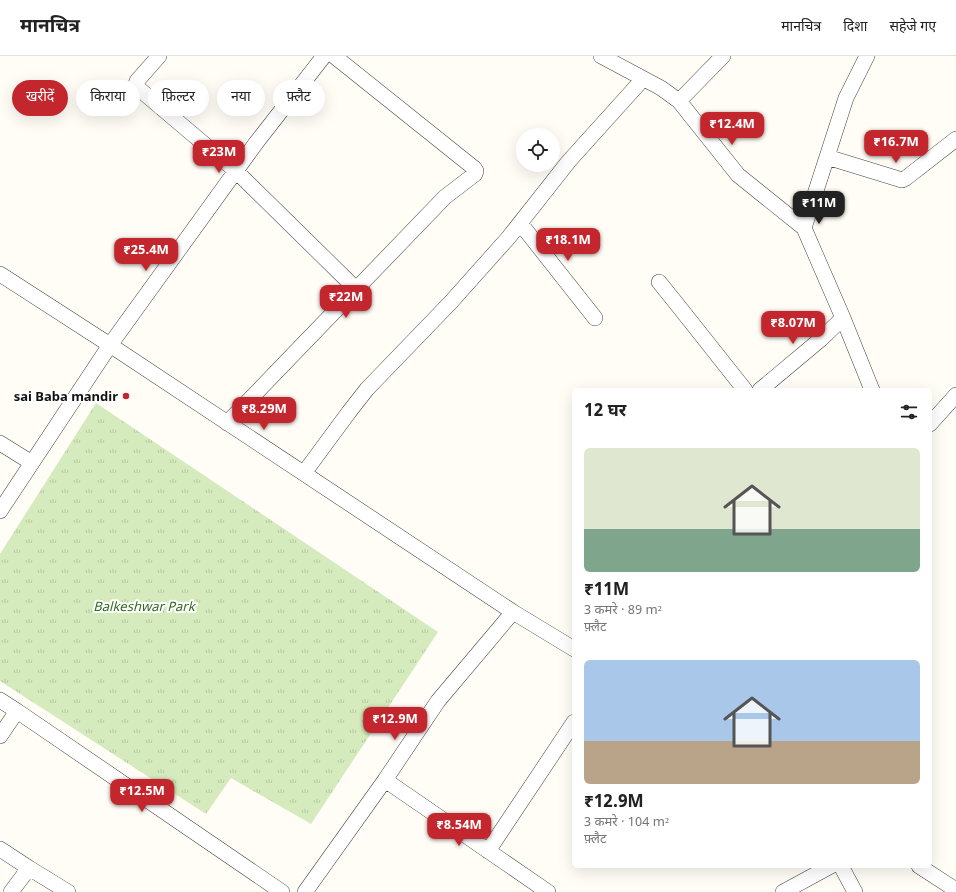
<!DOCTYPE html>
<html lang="hi">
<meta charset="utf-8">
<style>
:root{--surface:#fff;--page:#f2f2f2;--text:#222;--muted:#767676;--line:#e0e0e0;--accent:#c4262e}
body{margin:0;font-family:Georgia,"Noto Sans Devanagari",serif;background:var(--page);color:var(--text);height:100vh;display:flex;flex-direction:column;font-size:15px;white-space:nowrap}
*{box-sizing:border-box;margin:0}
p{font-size:13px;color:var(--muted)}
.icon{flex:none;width:22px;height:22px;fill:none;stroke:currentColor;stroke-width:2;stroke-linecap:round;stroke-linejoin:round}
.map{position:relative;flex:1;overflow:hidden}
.panel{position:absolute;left:572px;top:332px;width:360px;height:480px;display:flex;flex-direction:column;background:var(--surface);border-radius:6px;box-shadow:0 4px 16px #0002}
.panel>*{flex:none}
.guide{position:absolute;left:12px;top:24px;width:380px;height:36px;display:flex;gap:8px}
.controls{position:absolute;left:516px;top:72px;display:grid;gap:8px}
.controls a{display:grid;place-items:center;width:44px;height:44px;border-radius:50%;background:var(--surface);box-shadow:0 4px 16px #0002;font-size:20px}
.price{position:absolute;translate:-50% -34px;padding:0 9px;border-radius:8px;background:var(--accent);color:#fff;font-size:13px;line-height:26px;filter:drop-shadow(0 1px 2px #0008)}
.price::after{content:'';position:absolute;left:50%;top:24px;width:12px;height:9px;margin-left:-6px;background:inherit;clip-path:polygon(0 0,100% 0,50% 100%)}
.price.current{background:#222;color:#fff}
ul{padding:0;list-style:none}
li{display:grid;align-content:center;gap:8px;height:212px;padding:0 12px}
li span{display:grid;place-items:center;height:124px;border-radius:6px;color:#555}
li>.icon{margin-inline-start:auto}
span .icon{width:72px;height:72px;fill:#fffc;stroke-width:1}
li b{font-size:17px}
h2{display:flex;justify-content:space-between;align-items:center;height:48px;padding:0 12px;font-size:17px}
.chip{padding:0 14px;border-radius:18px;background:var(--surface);box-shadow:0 4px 16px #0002;font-size:14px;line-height:36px}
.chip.current{background:var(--accent);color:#fff}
header{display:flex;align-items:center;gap:24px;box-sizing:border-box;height:56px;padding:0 20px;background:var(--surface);border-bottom:1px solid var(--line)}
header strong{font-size:19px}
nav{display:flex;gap:22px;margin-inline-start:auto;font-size:14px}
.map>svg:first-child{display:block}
.park{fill:url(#park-tufts)}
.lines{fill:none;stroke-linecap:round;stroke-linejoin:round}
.minor-casing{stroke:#444;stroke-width:16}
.minor{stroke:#fff;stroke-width:15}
.poi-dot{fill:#c4262e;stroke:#fff;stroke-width:1.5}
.labels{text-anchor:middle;stroke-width:4;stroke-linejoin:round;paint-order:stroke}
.poi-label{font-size:13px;font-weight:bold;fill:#111;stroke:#fff;text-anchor:end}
.park-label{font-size:13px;font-style:italic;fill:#2f6b1f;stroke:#fff}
</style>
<header>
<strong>मानचित्र</strong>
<nav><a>मानचित्र</a><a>दिशा</a><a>सहेजे गए</a></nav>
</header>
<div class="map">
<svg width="956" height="836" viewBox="0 0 956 836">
<defs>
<pattern id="park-tufts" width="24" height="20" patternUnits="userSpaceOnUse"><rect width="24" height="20" fill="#d5ebbd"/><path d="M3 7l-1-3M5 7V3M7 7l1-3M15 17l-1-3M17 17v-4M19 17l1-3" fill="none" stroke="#b6c8a1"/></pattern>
</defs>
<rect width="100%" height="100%" fill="#fffdf5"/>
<path class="park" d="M96 347 438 576 311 768 231 722 206 758 0 625V498Z"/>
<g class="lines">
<defs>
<path id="minor" d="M159 0 137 25 136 28 138 32 236 115 356 233
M601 0 661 32 679 45
M723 0 679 45 738 119 804 172
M867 0 846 42 804 172 843 262 872 334
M827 101 902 124 906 122 956 83
M520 167 595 262
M0 218 110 289 513 556 574 593
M659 226 676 247 745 334
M760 334 821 283 843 262
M227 367 445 141 475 118 476 115 474 112 334 0
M930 368 956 339
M0 387 32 407
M304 417 349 356 367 333 451 246 509 181 569 105 643 23
M0 455 110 289 256 87 324 0
M0 644 17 655 0 680
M17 655 282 836
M385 724 548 836
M0 793 29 812 11 836
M488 795 574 666
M841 810 855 836
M919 810 956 834
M29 812 68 836
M305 836 385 724 438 645 513 556
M783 836 831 810"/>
</defs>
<use href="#minor" class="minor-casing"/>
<use href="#minor" class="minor"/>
</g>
<circle class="poi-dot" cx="126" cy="340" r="4"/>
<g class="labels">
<g class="poi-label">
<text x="118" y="345">sai Baba mandir</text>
</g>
<g class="park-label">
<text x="144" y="555">Balkeshwar Park</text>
</g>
</g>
</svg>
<div class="controls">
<a><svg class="icon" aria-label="locate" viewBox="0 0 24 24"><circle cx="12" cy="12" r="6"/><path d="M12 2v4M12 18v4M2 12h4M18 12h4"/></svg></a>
</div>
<b class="price" style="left:732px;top:90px">₹12.4M</b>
<b class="price" style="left:896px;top:108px">₹16.7M</b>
<b class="price" style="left:219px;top:118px">₹23M</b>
<b class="price current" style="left:819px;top:169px">₹11M</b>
<b class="price" style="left:568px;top:206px">₹18.1M</b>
<b class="price" style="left:146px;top:216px">₹25.4M</b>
<b class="price" style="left:346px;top:263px">₹22M</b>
<b class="price" style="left:793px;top:289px">₹8.07M</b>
<b class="price" style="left:264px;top:375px">₹8.29M</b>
<b class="price" style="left:395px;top:685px">₹12.9M</b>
<b class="price" style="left:142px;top:757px">₹12.5M</b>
<b class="price" style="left:459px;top:791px">₹8.54M</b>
<div class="guide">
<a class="chip current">खरीदें</a>
<a class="chip">किराया</a>
<a class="chip">फ़िल्टर</a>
<a class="chip">नया</a>
<a class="chip">फ़्लैट</a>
</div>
<section class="panel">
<h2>12 घर<svg class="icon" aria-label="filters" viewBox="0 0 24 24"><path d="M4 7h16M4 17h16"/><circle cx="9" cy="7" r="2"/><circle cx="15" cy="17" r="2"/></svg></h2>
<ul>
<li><span style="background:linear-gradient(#dfe7d0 65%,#7fa58c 0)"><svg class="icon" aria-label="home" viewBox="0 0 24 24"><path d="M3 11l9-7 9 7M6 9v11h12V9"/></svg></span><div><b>₹11M</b><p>3 कमरे · 89 m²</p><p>फ़्लैट</p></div></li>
<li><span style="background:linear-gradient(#a9c7e8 65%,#b9a48a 0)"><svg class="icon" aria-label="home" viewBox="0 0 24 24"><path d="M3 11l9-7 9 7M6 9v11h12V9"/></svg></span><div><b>₹12.9M</b><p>3 कमरे · 104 m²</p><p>फ़्लैट</p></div></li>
</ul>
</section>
</div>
